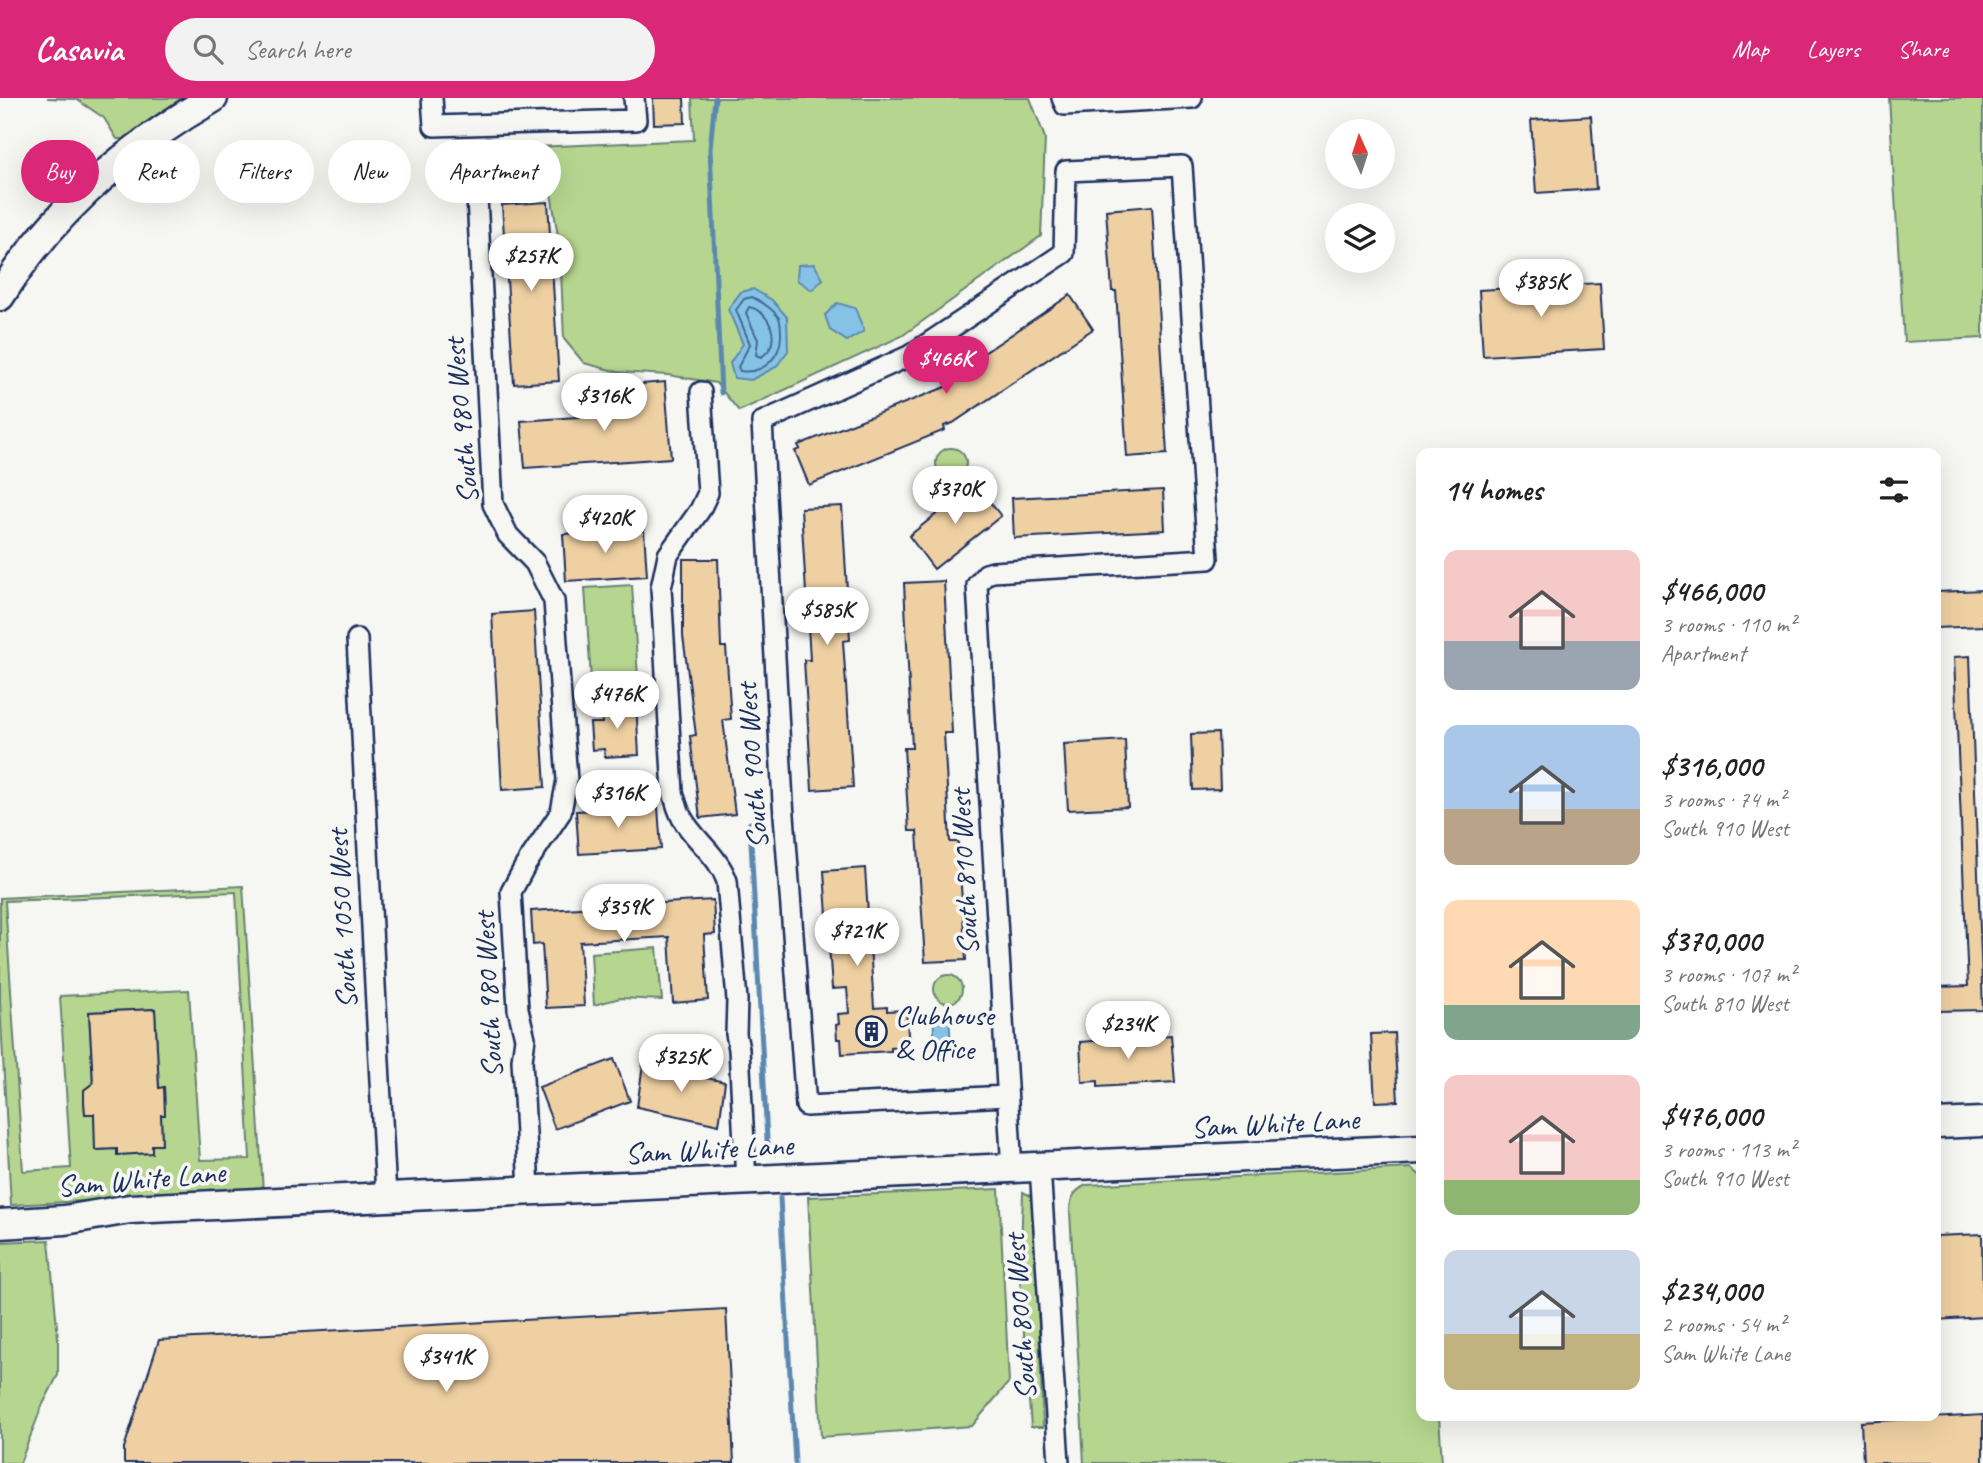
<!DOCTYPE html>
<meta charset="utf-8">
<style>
:root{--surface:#fff;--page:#f2f2f2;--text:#222;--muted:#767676;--accent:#db2777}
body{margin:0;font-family:Caveat,sans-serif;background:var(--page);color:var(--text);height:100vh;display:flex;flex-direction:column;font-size:26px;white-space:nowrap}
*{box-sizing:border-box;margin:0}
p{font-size:23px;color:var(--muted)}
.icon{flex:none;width:38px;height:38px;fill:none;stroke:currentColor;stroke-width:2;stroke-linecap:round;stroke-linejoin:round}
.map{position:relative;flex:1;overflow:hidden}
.drawer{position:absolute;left:1416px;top:350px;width:525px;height:973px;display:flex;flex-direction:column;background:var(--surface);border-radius:14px;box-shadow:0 7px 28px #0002}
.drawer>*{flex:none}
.banner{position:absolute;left:21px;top:42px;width:665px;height:63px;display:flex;gap:14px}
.needle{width:46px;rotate:357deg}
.tools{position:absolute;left:1325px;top:21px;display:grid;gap:14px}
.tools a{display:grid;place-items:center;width:70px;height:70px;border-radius:50%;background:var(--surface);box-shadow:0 7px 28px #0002;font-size:35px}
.price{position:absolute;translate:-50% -60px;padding:0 16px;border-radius:24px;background:#fff;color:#222;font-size:23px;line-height:46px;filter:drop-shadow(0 2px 4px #0008)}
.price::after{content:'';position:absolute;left:50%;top:42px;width:21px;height:16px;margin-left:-10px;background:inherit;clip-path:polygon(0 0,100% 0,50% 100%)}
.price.current{background:var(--accent);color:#fff}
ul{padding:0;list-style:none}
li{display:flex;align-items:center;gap:21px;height:175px;padding:0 28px}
li span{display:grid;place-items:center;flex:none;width:196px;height:140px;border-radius:14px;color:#555}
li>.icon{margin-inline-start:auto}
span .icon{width:84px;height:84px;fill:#fffc;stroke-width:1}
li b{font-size:30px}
h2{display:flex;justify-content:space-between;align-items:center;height:84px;padding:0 28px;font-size:30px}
.pill{padding:0 24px;border-radius:32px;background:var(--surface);box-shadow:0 7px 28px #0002;font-size:24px;line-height:63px}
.pill.current{background:var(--accent);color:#fff}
header{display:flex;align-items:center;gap:42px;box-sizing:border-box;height:98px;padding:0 35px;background:var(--accent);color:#fff}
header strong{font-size:33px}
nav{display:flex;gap:38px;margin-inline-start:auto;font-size:24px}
.search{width:490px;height:63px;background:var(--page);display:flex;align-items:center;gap:18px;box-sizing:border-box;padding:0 24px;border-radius:38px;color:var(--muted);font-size:26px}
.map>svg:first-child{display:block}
.green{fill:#b6d68f;stroke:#688276;stroke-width:2;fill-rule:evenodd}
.water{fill:#85c3e6;stroke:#5b88b0;stroke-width:2}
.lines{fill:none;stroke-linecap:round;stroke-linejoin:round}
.shore{stroke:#456a94;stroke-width:2}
.stream{stroke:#5b88b0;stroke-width:5}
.building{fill:#efd0a2;stroke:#1b2f5e;stroke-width:2}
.street-casing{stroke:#1b2f5e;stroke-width:24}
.secondary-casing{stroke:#1b2f5e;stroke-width:33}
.street{stroke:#f6f6f2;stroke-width:19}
.secondary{stroke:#f6f6f2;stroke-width:28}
.labels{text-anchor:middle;stroke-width:7;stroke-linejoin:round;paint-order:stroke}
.street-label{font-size:30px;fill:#1b2f5e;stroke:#f6f6f2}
.poi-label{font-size:30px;fill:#1b2f5e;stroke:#f6f6f2;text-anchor:start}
</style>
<header>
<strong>Casavia</strong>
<div class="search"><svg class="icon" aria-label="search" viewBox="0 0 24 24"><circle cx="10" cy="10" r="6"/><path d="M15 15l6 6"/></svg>Search here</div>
<nav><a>Map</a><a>Layers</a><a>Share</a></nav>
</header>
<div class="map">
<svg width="1983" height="1365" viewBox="0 0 1983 1365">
<rect width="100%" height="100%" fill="#f6f6f2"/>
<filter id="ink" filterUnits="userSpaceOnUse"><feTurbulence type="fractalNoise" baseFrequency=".0143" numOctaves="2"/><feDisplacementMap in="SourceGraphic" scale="14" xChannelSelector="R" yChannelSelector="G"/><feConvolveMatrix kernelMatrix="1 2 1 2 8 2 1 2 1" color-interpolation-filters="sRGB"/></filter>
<g filter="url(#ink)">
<path class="green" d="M47 0H184L126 41H117L104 20 76 1Z
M692 0H1030L1045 40 1041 138 902 238 739 313 716 285 668 277 618 274 584 265 564 241 560 150 550 89 490 69V51L694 42Z
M1889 0H1983V240L1904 244Z
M936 365a15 15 0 1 1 30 0a15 15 0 1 1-30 0Z
M632 487 639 595 592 597 585 490Z
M243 788 263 1093 11 1107 0 904V800ZM236 794 250 1061 200 1062 189 892 60 898 71 1070 23 1073 5 803ZM155 911 159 990H164L165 1016 161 1017 162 1046 152 1047 151 1055 117 1057V1051L96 1052 94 1016H85L84 992 93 985 89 914Z
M657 850 662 902 620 900 594 907 591 855Z
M934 891a14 14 0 1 1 28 0a14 14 0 1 1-28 0Z
M1411 1070 1421 1078V1318H1439L1442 1365H1084L1070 1113C1071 1099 1073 1094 1086 1087Z
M999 1091 1009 1284 972 1328 821 1339 808 1099Z
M1023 1094 1031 1098 1034 1104 1043 1329H1031L1020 1182Z
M49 1142 58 1240V1277L42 1308 20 1365H0V1144Z"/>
<path class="water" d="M814 166 823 181 812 192 797 182 798 167Z
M753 191 772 202 787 219 788 253 776 269 751 282 734 280 730 265 743 246 728 211 741 194Z
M837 205 855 210 864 233 847 243 830 232 825 217Z
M638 676 639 692 609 694 608 678Z
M949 917 951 948 935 949 933 918Z"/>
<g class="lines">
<path class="shore" d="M752 199C762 204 773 210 779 220 781 225 781 232 781 237 781 259 763 277 740 273L738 269 750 246 736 212 744 201Z
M749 209C771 213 783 247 761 259L756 257 758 242 746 215Z"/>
<path class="stream" d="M715 0 710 51 721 295
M750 725 767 1042 771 1054
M780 1100 795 1365"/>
</g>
<path class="building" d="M653 0H684L685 25 654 26Z
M1591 18 1596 91 1536 95 1531 22Z
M548 104 559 283 514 286 502 107Z
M1152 108 1167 356 1127 359 1116 193H1112L1106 112Z
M1600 185 1604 251 1483 258 1479 192Z
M1070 197 1093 231 953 325 944 328 945 332 809 387 795 353 800 351 798 347 948 288 944 282Z
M665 284 671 360 525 370 521 323 620 316 618 288Z
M975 385 1001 418 934 471 909 438Z
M1163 392 1165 432 1014 440 1012 400Z
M842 408 850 542 843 543 853 689 812 692 804 562H810L801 410Z
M644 432 647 478 566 483 563 436Z
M683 461H718L721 549H726L731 621 723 622 735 716 700 720 690 638 696 637 683 538Z
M944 483 952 635H944L950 744H958L966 862 925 864 917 733H909L904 650H912L904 485Z
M1983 492V528L1936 530V494Z
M534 513 545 689 502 692 492 516Z
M1970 558 1983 912 1936 913V889L1968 888 1954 559Z
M636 605 639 657 605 659 604 651 592 652 590 625H602L601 607Z
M1218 635 1220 691 1193 692 1191 636Z
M1125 642 1128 709 1068 712 1064 646Z
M658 709 661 751 579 756 576 713Z
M865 770 874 910 887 909V913L906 912 909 948 891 950V953L842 956 841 941H837L836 927 839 926 838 916 849 915 847 890 832 891 824 773Z
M713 802 715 836 704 837 708 902 673 905 669 839 580 844 584 908 546 910 542 846 533 847 531 813Z
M155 911 159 990 164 989 165 1017H161L162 1047H152V1055L117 1057V1051L95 1052 94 1016H85L84 1004V992L93 985 89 914Z
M1394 935 1398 1003 1375 1004 1371 936Z
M1171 937 1175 984 1098 989V983L1082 984 1080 944Z
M614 961 630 1003 555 1031 539 989Z
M643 966 725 984 719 1027 637 1009Z
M1982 1136 1983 1219 1936 1222V1138Z
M726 1211 734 1365H124V1350L159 1242Z
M1983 1317V1365H1863L1861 1324Z"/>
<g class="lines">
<defs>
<path id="street" d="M432 0 434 28 636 22 634 0
M1062 0 1065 7 1192 0
M475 61 493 406 508 437 535 465 554 503 567 682 561 714 525 768 511 794 518 911 525 940 522 962 529 1091
M701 294 708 395 700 412 668 457 661 490 673 694C675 702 678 712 682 720 695 743 718 757 727 783L737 902 736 936 739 951 746 1083
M357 541 386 1098
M1007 998 806 1008 783 704 762 324 909 258 1064 155 1066 73 1182 68 1208 461 993 474 986 476 977 487 1012 1072
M1040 1069 1059 1365"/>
<path id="secondary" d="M0 198C52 114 128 49 213 0
M1936 1026 1983 1024
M0 1126 65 1122 130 1111 1421 1051"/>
</defs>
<use href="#street" class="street-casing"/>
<use href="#secondary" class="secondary-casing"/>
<use href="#street" class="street"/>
<use href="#secondary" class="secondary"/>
</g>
</g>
<defs>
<symbol id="building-ring" viewBox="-11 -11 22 22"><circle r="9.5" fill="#f6f6f2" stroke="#1b2f5e" stroke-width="1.5"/><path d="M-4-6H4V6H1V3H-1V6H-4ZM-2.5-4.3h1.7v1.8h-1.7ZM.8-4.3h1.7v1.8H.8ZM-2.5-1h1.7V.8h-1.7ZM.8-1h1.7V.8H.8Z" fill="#1b2f5e"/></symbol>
</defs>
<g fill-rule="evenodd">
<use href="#building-ring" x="854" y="916" width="35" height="35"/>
</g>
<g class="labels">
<g class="street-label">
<text transform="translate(461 323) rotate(-95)" y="10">South 980 West</text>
<text transform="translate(752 668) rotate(-94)" y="10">South 900 West</text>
<text transform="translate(964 774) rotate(-93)" y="10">South 810 West</text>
<text transform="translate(342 821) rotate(-93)" y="10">South 1050 West</text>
<text transform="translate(488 897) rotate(-93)" y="10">South 980 West</text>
<text transform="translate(1275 1025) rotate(-3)" y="10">Sam White Lane</text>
<text transform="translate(709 1051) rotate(-3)" y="10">Sam White Lane</text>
<text transform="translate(141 1081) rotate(-5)" y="10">Sam White Lane</text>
<text transform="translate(1020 1219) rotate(-94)" y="10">South 800 West</text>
</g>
<g class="poi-label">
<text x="895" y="927">Clubhouse<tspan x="895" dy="34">&amp; Office</tspan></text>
</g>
</g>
</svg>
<div class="tools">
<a><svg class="needle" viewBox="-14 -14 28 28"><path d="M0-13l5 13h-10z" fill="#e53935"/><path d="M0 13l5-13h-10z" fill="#767676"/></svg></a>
<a><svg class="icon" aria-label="layers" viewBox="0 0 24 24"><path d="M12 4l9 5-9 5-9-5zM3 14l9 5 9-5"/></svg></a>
</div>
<b class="price" style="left:531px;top:195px">$257K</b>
<b class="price" style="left:1541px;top:221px">$385K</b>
<b class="price current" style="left:946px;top:298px">$466K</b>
<b class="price" style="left:604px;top:335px">$316K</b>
<b class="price" style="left:955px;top:428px">$370K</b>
<b class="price" style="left:605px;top:457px">$420K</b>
<b class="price" style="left:827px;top:549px">$585K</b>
<b class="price" style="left:617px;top:633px">$476K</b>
<b class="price" style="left:618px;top:732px">$316K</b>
<b class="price" style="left:624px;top:846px">$359K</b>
<b class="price" style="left:857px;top:870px">$721K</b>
<b class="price" style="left:1128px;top:963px">$234K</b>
<b class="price" style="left:681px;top:996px">$325K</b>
<b class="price" style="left:446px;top:1296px">$341K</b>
<div class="banner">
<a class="pill current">Buy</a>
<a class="pill">Rent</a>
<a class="pill">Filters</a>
<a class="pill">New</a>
<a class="pill">Apartment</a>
</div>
<section class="drawer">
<h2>14 homes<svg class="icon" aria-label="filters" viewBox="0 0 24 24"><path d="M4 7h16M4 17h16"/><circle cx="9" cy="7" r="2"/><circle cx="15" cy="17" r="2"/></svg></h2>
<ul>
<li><span style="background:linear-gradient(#f6c9c9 65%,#9aa5b1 0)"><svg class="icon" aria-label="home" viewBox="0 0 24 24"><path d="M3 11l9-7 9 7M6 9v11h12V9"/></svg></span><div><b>$466,000</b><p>3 rooms · 110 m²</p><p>Apartment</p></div></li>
<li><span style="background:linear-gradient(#a9c7e8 60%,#b9a48a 0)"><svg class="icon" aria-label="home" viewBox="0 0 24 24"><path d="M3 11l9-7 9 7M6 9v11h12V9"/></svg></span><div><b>$316,000</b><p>3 rooms · 74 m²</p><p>South 910 West</p></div></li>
<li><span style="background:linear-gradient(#ffd9b3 75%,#7fa58c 0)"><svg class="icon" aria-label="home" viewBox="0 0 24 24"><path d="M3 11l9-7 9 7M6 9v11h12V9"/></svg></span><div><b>$370,000</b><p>3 rooms · 107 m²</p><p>South 810 West</p></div></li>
<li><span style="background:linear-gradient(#f6c9c9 75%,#8fb573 0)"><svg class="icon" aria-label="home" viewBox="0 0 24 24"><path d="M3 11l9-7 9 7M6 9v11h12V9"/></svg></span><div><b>$476,000</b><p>3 rooms · 113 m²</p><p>South 910 West</p></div></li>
<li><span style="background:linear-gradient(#c9d6e8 60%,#c2b280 0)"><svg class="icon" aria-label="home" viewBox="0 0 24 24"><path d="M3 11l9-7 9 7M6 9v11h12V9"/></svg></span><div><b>$234,000</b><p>2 rooms · 54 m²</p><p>Sam White Lane</p></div></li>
</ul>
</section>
</div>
